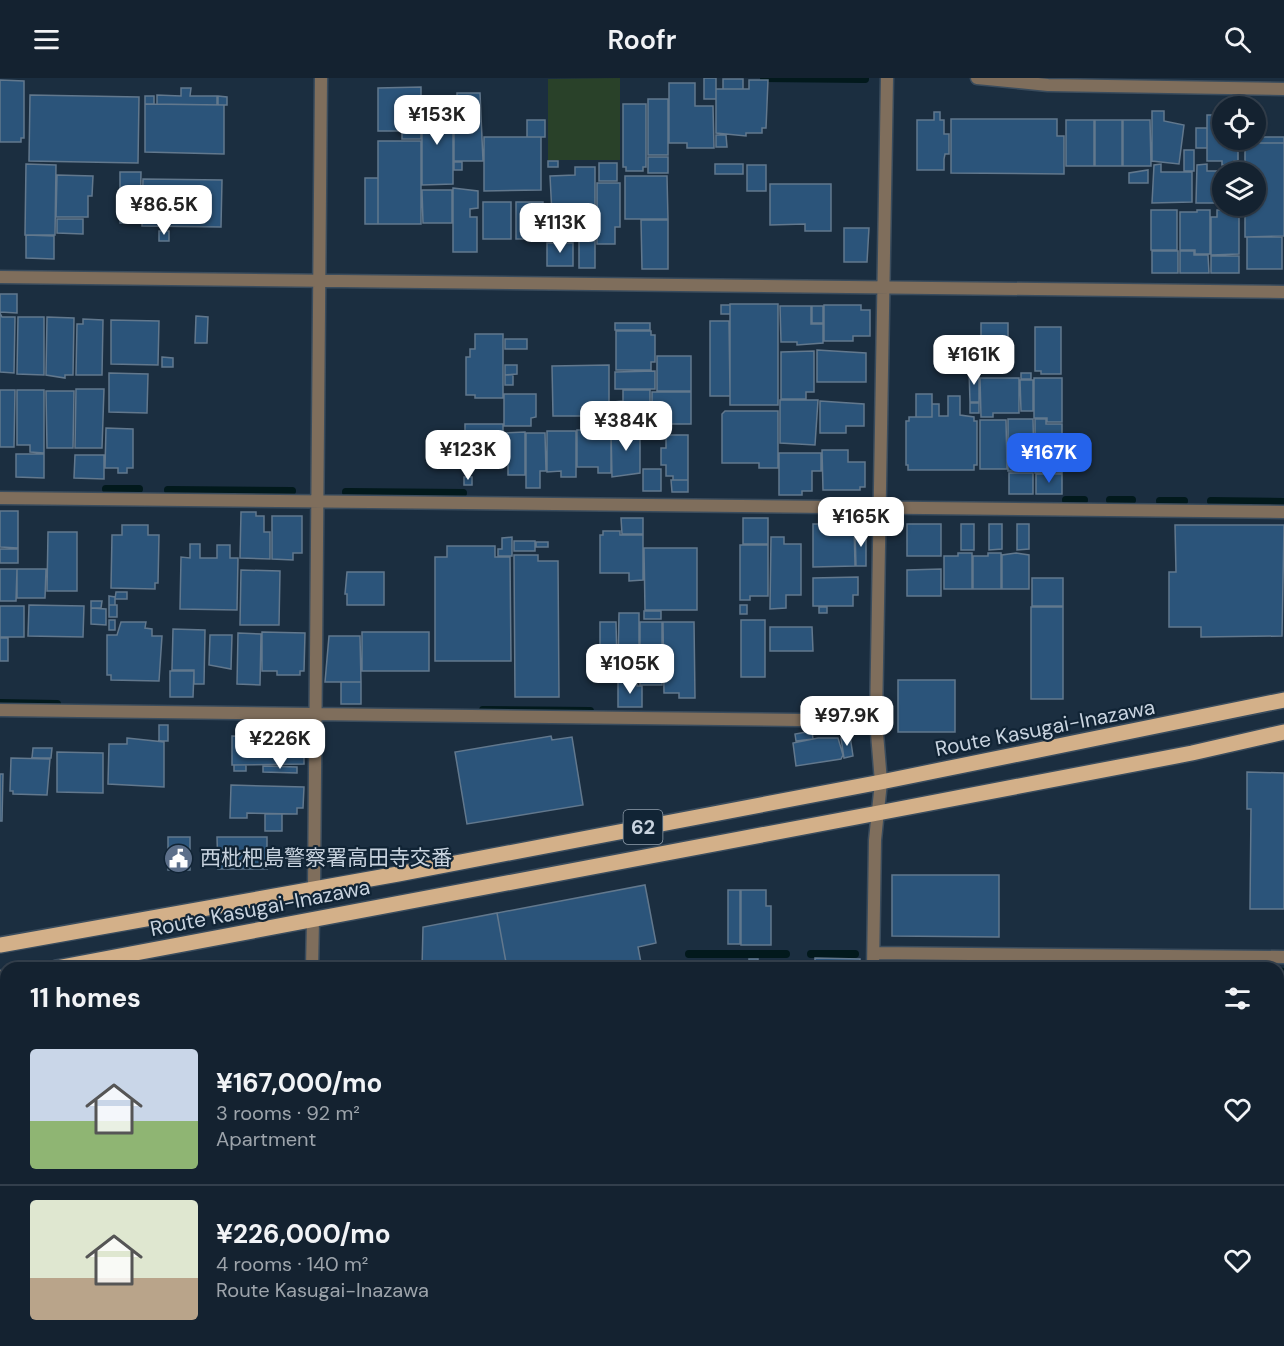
<!DOCTYPE html>
<meta charset="utf-8">
<style>
:root{--surface:#142230;--page:#212f3c;--text:#f1f3f6;--muted:#9da4ab;--line:#333f4c;--accent:#2563eb}
body{margin:0;font-family:"DM Sans","Noto Sans JP",sans-serif;background:var(--page);color:var(--text);height:100vh;display:flex;flex-direction:column;font-size:22px;white-space:nowrap}
*{box-sizing:border-box;margin:0}
p{font-size:20px;color:var(--muted)}
.icon{flex:none;width:33px;height:33px;fill:none;stroke:currentColor;stroke-width:2;stroke-linecap:round;stroke-linejoin:round}
.map{position:relative;flex:1;overflow:hidden}
.details{position:absolute;left:0px;top:884px;width:1284px;height:386px;display:flex;flex-direction:column;background:var(--surface);border-radius:18px 18px 0 0;box-shadow:0 2px 4px #0004,0 0 0 2px var(--line)}
.details>*{flex:none}
.tools{position:absolute;left:1212px;top:18px;display:grid;gap:12px}
.tools a{display:grid;place-items:center;width:54px;height:54px;border-radius:50%;background:var(--surface);box-shadow:0 2px 4px #0004,0 0 0 2px var(--line);font-size:30px}
.price{position:absolute;translate:-50% -51px;padding:0 14px;border-radius:12px;background:#fff;color:#222;font-size:20px;line-height:39px;filter:drop-shadow(0 2px 3px #0008)}
.price::after{content:'';position:absolute;left:50%;top:36px;width:18px;height:14px;margin-left:-9px;background:inherit;clip-path:polygon(0 0,100% 0,50% 100%)}
.price.on{background:var(--accent);color:#fff}
ul{padding:0;list-style:none}
li{display:flex;align-items:center;gap:18px;height:150px;padding:0 30px}
li+li{border-top:2px solid var(--line)}
li span{display:grid;place-items:center;flex:none;width:168px;height:120px;border-radius:6px;color:#555}
li>.icon{margin-inline-start:auto}
span .icon{width:72px;height:72px;fill:#fffc;stroke-width:1}
li b{font-size:26px}
h2{display:flex;justify-content:space-between;align-items:center;height:72px;padding:0 30px;font-size:26px}
header{display:flex;justify-content:space-between;align-items:center;height:78px;padding:0 30px;background:var(--surface);font-size:27px;font-weight:600}
.map>svg:first-child{display:block}
.green{fill:#294129}
.lines{fill:none;stroke-linecap:round;stroke-linejoin:round}
.stream{stroke:#02191c;stroke-width:8}
.building{fill:#2b547a;stroke:#62788d;stroke-width:1.5}
.lane-casing{stroke:#3a4c5d;stroke-width:15}
.street-casing{stroke:#3a4c5d;stroke-width:15}
.primary-casing{stroke:#3a4c5d;stroke-width:18}
.lane{stroke:#7f6e5c;stroke-width:12}
.street{stroke:#7f6e5c;stroke-width:12}
.primary{stroke:#d3b089;stroke-width:15}
.labels{text-anchor:middle;stroke-width:4.5;stroke-linejoin:round;paint-order:stroke}
.shield{fill:#112435;stroke:#919eac;stroke-width:1.5}
.shield-label{font-size:20px;font-weight:bold;fill:#c8d3df}
.street-label{font-size:21px;fill:#c8d3df;stroke:#112435}
.poi-label{font-size:21px;fill:#c8d3df;stroke:#112435;text-anchor:start}
</style>
<header><svg class="icon" aria-label="menu" viewBox="0 0 24 24"><path d="M4 6h16M4 12h16M4 18h16"/></svg>Roofr<svg class="icon" aria-label="search" viewBox="0 0 24 24"><circle cx="10" cy="10" r="6"/><path d="M15 15l6 6"/></svg></header>
<div class="map">
<svg width="1284" height="1268" viewBox="0 0 1284 1268">
<rect width="100%" height="100%" fill="#1b2e40"/>
<path class="green" d="M620 0V82H548V1Z
M229 1263H287V1268H229Z"/>
<g class="lines">
<path class="stream" d="M764 0 865 1
M106 411H139
M168 412 292 413
M346 414 463 415
M1066 422H1084
M1110 422H1132
M1160 423H1184
M1211 423 1284 424
M0 625 57 626
M483 632 590 633
M689 876H786
M811 876H855
M1278 893 1284 894
M1065 1268V1263"/>
</g>
<path class="building" d="M704 0H716V21H704Z
M723 1H743V11H723Z
M0 2 24 3V60H21V64H0Z
M749 2H768L766 50H762V55H746V58L716 55V11H749Z
M669 5H695V28H713L714 70H687V65H669Z
M421 9V61H402V53H378V10Z
M181 10H191L190 18H217V27L157 26V17L181 18Z
M457 15H480L483 83H454V21H457Z
M30 17 139 19 138 85 29 83Z
M145 18H154V26H145Z
M218 18 227 19V27H218Z
M648 21H668V77H648Z
M145 26 224 27V76L145 74Z
M623 26H646V89H643V93H626V89H623Z
M431 28 453 30V106L422 107V30H431Z
M1152 33H1164V43L1184 47 1179 86 1152 83Z
M934 34H940V42H944V56H949V76H945L944 81V92H917V42H934Z
M1207 37H1219V45H1222V62H1238V83H1234V87H1222V83H1207Z
M951 41H1057V58H1064V96L951 95Z
M527 42H545V59H527Z
M1066 42H1094V88H1066Z
M1095 42H1122V88H1095Z
M1123 42H1150L1151 88H1123Z
M1196 50H1207V70H1196Z
M716 57H726L727 69H716Z
M484 59H541V112L484 113Z
M1256 59H1284V65H1249V62H1256Z
M378 63H421V146H378Z
M1245 65H1284V158L1245 159V128H1256V94H1245Z
M1184 72H1194V93H1184Z
M648 79H668V95H648Z
M548 83H558V89H548Z
M454 84H462V92H454Z
M599 85H617V103H599Z
M26 86 56 87 55 157H25Z
M715 86H743V96H715Z
M1161 86V94H1192V124L1152 125 1154 87Z
M1207 86V93H1239L1222 94V125H1196L1197 87Z
M747 87H766V113H747Z
M575 89H595V131H581V136H552L550 98 575 97Z
M1148 92V105H1129V95Z
M120 94H141L140 145H120Z
M57 97 93 98 92 118H88V139H56Z
M625 98H667L668 141H625Z
M365 100H378V146H365Z
M143 101 222 102 221 149 142 148Z
M597 105H620V149H615V166H597Z
M770 106H831V153H805V146L770 147Z
M453 110 478 113V130L470 131V139H477V174H453Z
M422 112H452V145H423Z
M483 124H511V161H483Z
M516 124H543V161H516Z
M1151 132H1177V172H1151Z
M1197 132H1210V176H1195V172H1180V134H1197Z
M1217 132H1239V176L1211 177V139H1217Z
M57 141H83V156L57 155Z
M641 142H668V191H642Z
M844 150H869L867 184H844Z
M159 153H169V163H159Z
M26 157 54 158V181L26 180Z
M1247 159H1282V191H1247Z
M579 163H595V190H579Z
M547 165H573V188H547Z
M1152 173H1178V195H1152Z
M1180 173H1194V177H1208L1209 195H1180Z
M1211 178H1239V195H1211Z
M0 216H17V235L0 234Z
M730 226H778V327H730Z
M721 227H730V236H721Z
M824 227H861V232H870V258H853V263H824Z
M780 228H811V246H823V265L797 267V264H781Z
M812 228H823V245H812Z
M0 235 2 239H15L14 295 0 294Z
M196 238 208 239 207 265H195Z
M18 239H44V297L17 296Z
M47 239 74 240 73 297H65V300L46 297Z
M83 241 103 242 102 297H76L77 246H83Z
M111 242 159 243 158 287 111 286Z
M710 243H729L730 318H710Z
M615 245H650V252H615Z
M981 245H1008V290H998V295H981Z
M1035 249H1061V296H1041V293H1035Z
M616 253H651V257H655V284H651V292H616Z
M475 256H503V320H475V317H466V279H470V271H475Z
M505 261H527V271H505Z
M817 272 866 275V304H817Z
M814 273V314H806V321H781V274Z
M657 278H691V313H657Z
M162 279 173 280V289H162Z
M505 287H517V296L505 297Z
M609 287V338H553L552 288Z
M969 292H979V324H970Z
M655 293V311H615V294Z
M109 295 148 296 147 335 109 334Z
M1021 295H1031V301H1021Z
M505 297H513V307H505Z
M980 300H1019V335H993V339H981Z
M1034 300H1062V344H1047V340H1034Z
M1020 302H1033V333H1021Z
M76 311H104L102 370H75Z
M0 312H15L14 369H0Z
M17 312H44V375L30 374V367H17Z
M623 312H650V346H614V324L623 323Z
M46 313H74L73 370H47Z
M652 314H691V346H652Z
M504 316H536V339L531 340V348H504Z
M916 316H932V339H916Z
M948 318H960V337L974 339V343H977V387H974V392H908V387H906V343H909V339H932V326H939V338H948Z
M780 322H818L815 367 780 365Z
M820 323 864 326V348H846V355H820Z
M970 325H979V335H970Z
M725 333H778V390H759V385H722V336Z
M1008 341H1033L1034 393H1008Z
M1035 341H1046V346H1062V395H1035Z
M980 342H1006L1007 391H980Z
M465 346H503V381H487V384L465 381Z
M106 350 133 351V390H127V395H118V390H105Z
M611 351H640V395L612 399Z
M577 352H611V395H598V389H577Z
M547 353H576V399H561V393L547 394Z
M525 354V397H508V385H505V355Z
M526 355H545L546 393H540V410H526Z
M666 357H688V402H673V398H666V387H661V370H666Z
M822 372H848V384H865V409H860V412H823Z
M779 375H821V393H812V413H802V417H779Z
M16 376H44V400L16 399Z
M75 377H104V401L74 400Z
M643 391H661V413H643Z
M1009 395H1033V416H1009Z
M1036 396H1062V416H1036Z
M464 399H472V407H464Z
M671 402H688V414H672Z
M0 433H18V470L0 469Z
M241 434H256V438H264V454H270V481L240 480Z
M272 438H302V475H293V482L272 481Z
M621 440H643V456H622Z
M743 440H768V466H743Z
M813 446H854L855 488 813 489Z
M907 446H941V478H907Z
M961 446H974V472H961Z
M989 446H1002V471L989 472Z
M1017 446H1029V471L1017 472Z
M122 447H148V457H159L158 505H155V511L111 510 112 457H122Z
M1175 447H1284L1282 558 1201 559V549H1169V494H1176Z
M855 452H866V488H856Z
M603 453H620V457H643V502L629 503V495H600V457H603Z
M48 454H77V513H47Z
M512 459V478H498V471H502V460Z
M771 459H784V466H801V517H786V530L770 531Z
M514 463H535V473H514Z
M536 464H548V469H536Z
M190 466H200V480H217V467H230V480H238L237 532 180 531 181 479 190 480Z
M740 467H768V518H750V522H740Z
M447 468H495V479H510L511 583H435V479H447Z
M644 470H697V532H645Z
M0 471H18V485H0Z
M958 475H972V511H944V478H958Z
M988 475H1001V511H973V478H988Z
M1016 475 1029 477V511H1002V477Z
M514 477H538V483H558L559 619H515Z
M0 491H17L16 523H0Z
M17 491H46L45 520H17Z
M941 491V518H907V492Z
M241 492 280 493 279 547H240Z
M347 494H384V527H347V516H345Z
M858 499V517H853V528H813V500Z
M1032 500H1063V528H1032Z
M116 514H127V521H115Z
M109 518 115 519V527H109Z
M91 523H102L101 530H91Z
M29 527 84 528 83 559 28 558Z
M109 527H117V539H109Z
M740 527H747V536H740Z
M0 528H24V559H0Z
M819 529H827V535H819Z
M1031 529H1063V621H1031Z
M91 530 106 531V547L91 546Z
M644 533H661V541H644Z
M619 535H639V592H628V586H618Z
M109 542H115V552H109Z
M741 542H765V599H741Z
M121 544H146L145 550 152 551V558H162L159 603 111 602V597H107V557H117Z
M600 544H616L617 586H600Z
M640 544H662V607H640Z
M663 544H694L695 620H679V615H664Z
M770 549H812L813 573H770Z
M173 551 205 552 204 606H194V592H172Z
M262 554 305 555 304 593H300V597H277V593H262Z
M362 554H429V593H362Z
M238 555 261 556 260 607 237 606Z
M210 557H232L231 591 209 587Z
M329 558H360L361 604H325Z
M0 560H8V583H0Z
M618 586H627V593H632V603H618Z
M170 593H194L193 619H170Z
M898 602H955V654H898Z
M341 604H361V626H341Z
M618 604H637V608H642V629H618Z
M159 647H168V663H159Z
M812 653 813 661 796 663 795 656Z
M232 658 297 659V663H304V686L232 687Z
M551 658 552 662 572 659 583 727 467 746 455 674Z
M850 658 853 678 844 680 841 660Z
M127 660 164 664V709L108 706 109 666H127Z
M818 660H838L843 677 841 681 796 688 793 665Z
M33 670H52L51 680H32Z
M57 674 103 675V715L57 714Z
M11 680 50 681 47 717 13 716V713H10Z
M234 687H246V693H234Z
M263 688 297 689V695L263 694Z
M1247 694 1284 695V831H1250L1251 731H1247Z
M0 696H3L2 743H0Z
M231 707 304 709 303 730H297V736L247 735V740H230Z
M265 736H282V753H265Z
M168 759H190V792H168Z
M217 759H267V791H218Z
M892 797H999V859L892 858Z
M645 807 656 865 638 869 642 890H549L548 886 507 890 497 835Z
M728 812H740V866H728Z
M741 812H766V828H771V867H741Z
M497 835 507 890H422L423 849Z
M815 880 860 881V890H815Z
M749 881H758V890H749Z
M0 984H6V1073H0Z
M0 1087H6V1117H0Z
M0 1155H6V1196H0Z
M31 1263H52V1268L31 1267Z
M405 1263H489V1268H405Z
M727 1263H770V1268H728Z"/>
<g class="lines">
<defs>
<path id="lane" d="M0 1245H6
M609 1263V1268"/>
<path id="street" d="M977 0 1048 7 1284 11
M0 199 1284 214
M0 420 1284 434
M0 632 876 643
M314 812 321 0
M874 875 1284 879
M312 890 313 842
M873 890 875 762 881 704 876 643 887 0
M1278 1105 1284 1106
M0 1132 6 1133
M63 1263 64 1268
M310 1263V1268
M882 1263 883 1268"/>
<path id="primary" d="M0 867 398 796 881 704 1284 622
M56 890 878 735 1192 675 1284 654
M0 900 6 899"/>
</defs>
<use href="#lane" class="lane-casing"/>
<use href="#street" class="street-casing"/>
<use href="#primary" class="primary-casing"/>
<use href="#lane" class="lane"/>
<use href="#street" class="street"/>
<use href="#primary" class="primary"/>
</g>
<defs>
<symbol id="civic-disc" viewBox="-11 -11 22 22"><circle r="9.5" fill="#5c6f8a" stroke="#112435"/><path d="M-.6-6.5H3V-4.5H.6V-3L4-1V1h2V6H-6V1h2V-1L-.6-3ZM-1.2 2.5V6h2.4V2.5Z" fill="#fff"/></symbol>
</defs>
<g fill-rule="evenodd">
<use href="#civic-disc" x="162" y="764" width="33" height="33"/>
</g>
<g class="labels">
<rect class="shield" x="623.5" y="732" width="39" height="34" rx="4.5"/>
<g class="shield-label">
<text x="643" y="756">62</text>
</g>
<g class="street-label">
<text transform="translate(1045 650) rotate(-11)" y="7">Route Kasugai-Inazawa</text>
<text transform="translate(260 830) rotate(-11)" y="7">Route Kasugai-Inazawa</text>
</g>
<g class="poi-label">
<text x="200" y="787">西枇杷島警察署高田寺交番</text>
</g>
</g>
</svg>
<div class="tools">
<a><svg class="icon" aria-label="locate" viewBox="0 0 24 24"><circle cx="12" cy="12" r="6"/><path d="M12 2v4M12 18v4M2 12h4M18 12h4"/></svg></a>
<a><svg class="icon" aria-label="layers" viewBox="0 0 24 24"><path d="M12 4l9 5-9 5-9-5zM3 14l9 5 9-5"/></svg></a>
</div>
<b class="price" style="left:437px;top:68px">¥153K</b>
<b class="price" style="left:164px;top:158px">¥86.5K</b>
<b class="price" style="left:560px;top:176px">¥113K</b>
<b class="price" style="left:974px;top:308px">¥161K</b>
<b class="price" style="left:626px;top:374px">¥384K</b>
<b class="price" style="left:468px;top:403px">¥123K</b>
<b class="price on" style="left:1049px;top:406px">¥167K</b>
<b class="price" style="left:861px;top:470px">¥165K</b>
<b class="price" style="left:630px;top:617px">¥105K</b>
<b class="price" style="left:847px;top:669px">¥97.9K</b>
<b class="price" style="left:280px;top:692px">¥226K</b>
<section class="details">
<h2>11 homes<svg class="icon" aria-label="filters" viewBox="0 0 24 24"><path d="M4 7h16M4 17h16"/><circle cx="9" cy="7" r="2"/><circle cx="15" cy="17" r="2"/></svg></h2>
<ul>
<li><span style="background:linear-gradient(#c9d6e8 60%,#8fb573 0)"><svg class="icon" aria-label="home" viewBox="0 0 24 24"><path d="M3 11l9-7 9 7M6 9v11h12V9"/></svg></span><div><b>¥167,000/mo</b><p>3 rooms · 92 m²</p><p>Apartment</p></div><svg class="icon" aria-label="heart" viewBox="0 0 24 24"><path d="M12 20l-8-8c-3-5 5-10 8-4 3-6 11-1 8 4z"/></svg></li>
<li><span style="background:linear-gradient(#dfe7d0 65%,#b9a48a 0)"><svg class="icon" aria-label="home" viewBox="0 0 24 24"><path d="M3 11l9-7 9 7M6 9v11h12V9"/></svg></span><div><b>¥226,000/mo</b><p>4 rooms · 140 m²</p><p>Route Kasugai-Inazawa</p></div><svg class="icon" aria-label="heart" viewBox="0 0 24 24"><path d="M12 20l-8-8c-3-5 5-10 8-4 3-6 11-1 8 4z"/></svg></li>
</ul>
</section>
</div>
